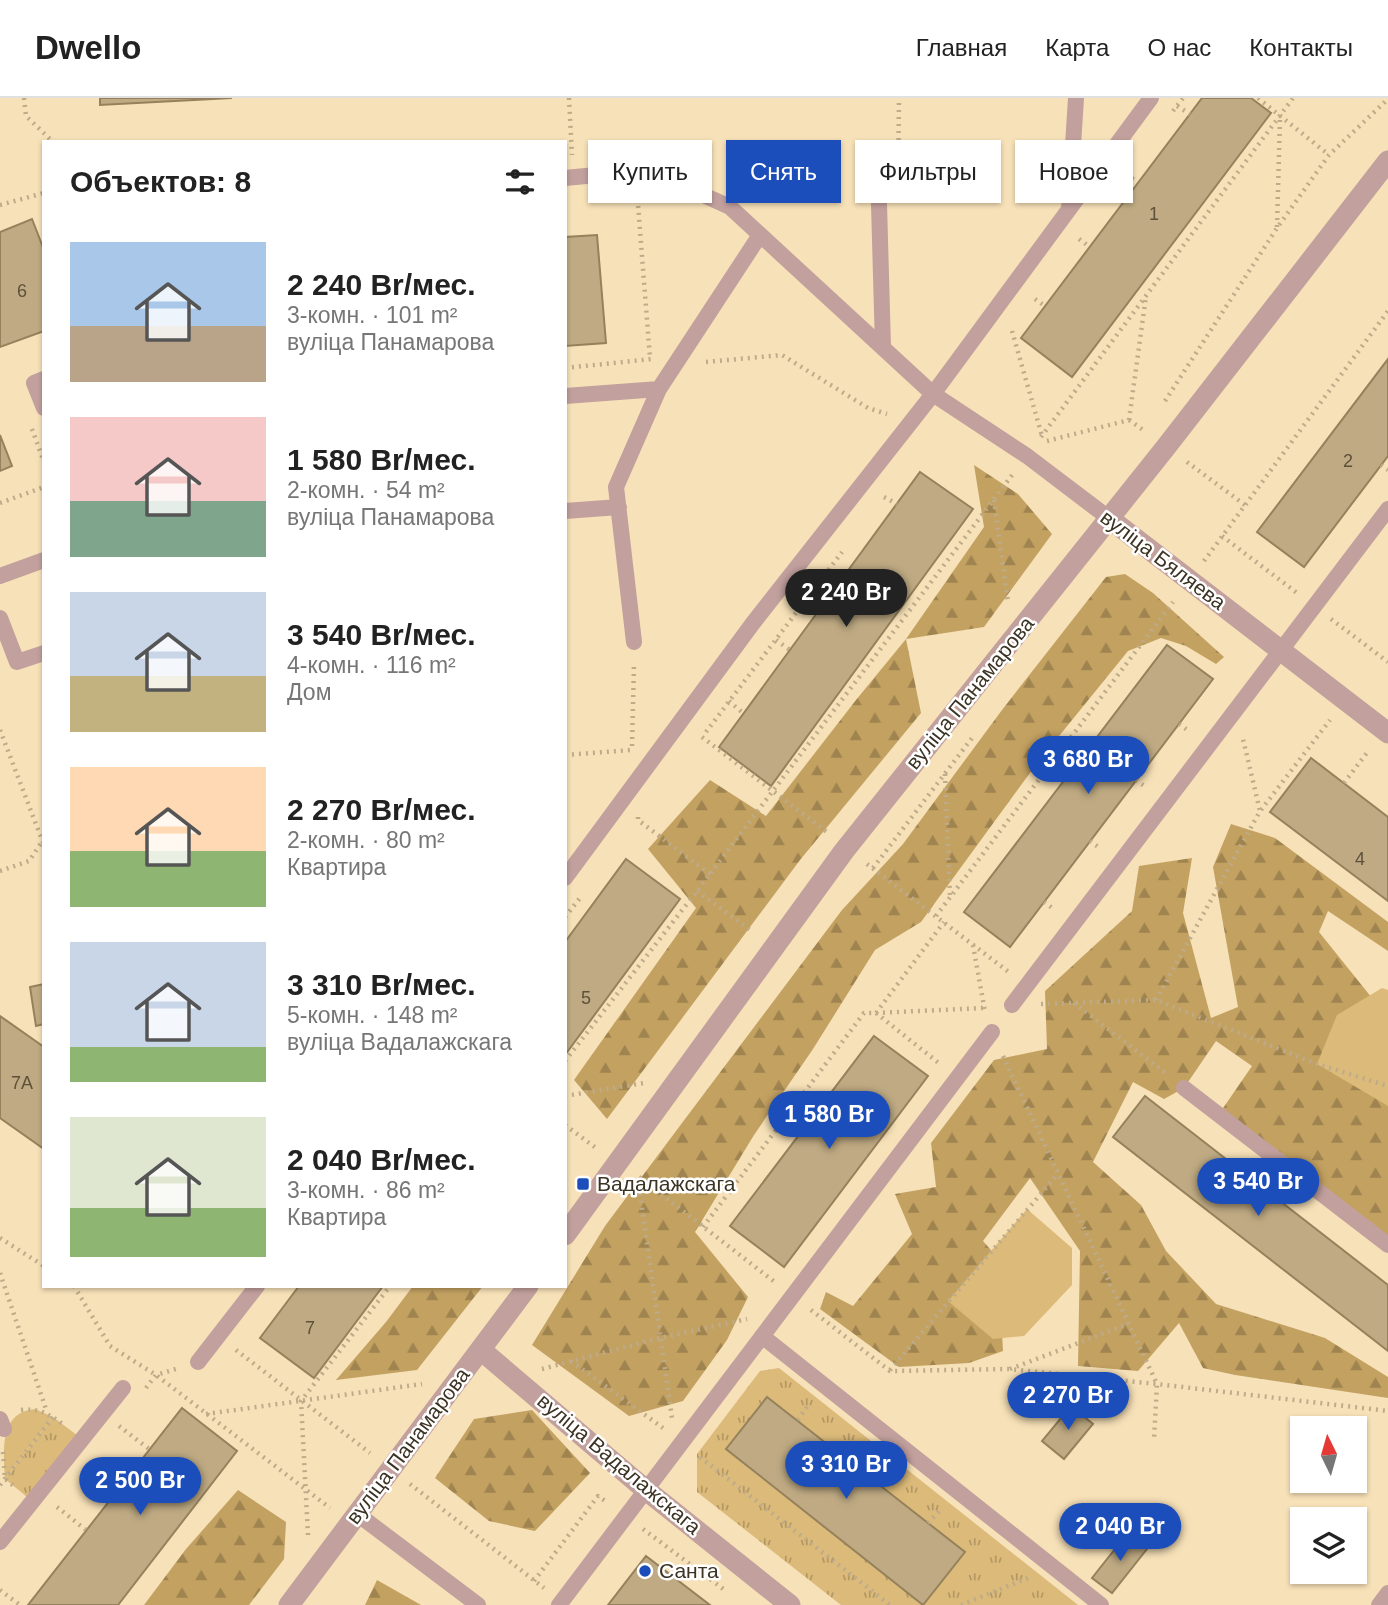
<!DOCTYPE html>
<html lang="ru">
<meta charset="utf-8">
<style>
:root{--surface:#fff;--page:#f2f2f2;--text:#222;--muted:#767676;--line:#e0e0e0;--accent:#1c4ebb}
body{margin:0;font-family:Helvetica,sans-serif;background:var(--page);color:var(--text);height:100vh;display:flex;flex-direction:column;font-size:26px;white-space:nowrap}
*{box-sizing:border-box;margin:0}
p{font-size:23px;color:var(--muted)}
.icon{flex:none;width:38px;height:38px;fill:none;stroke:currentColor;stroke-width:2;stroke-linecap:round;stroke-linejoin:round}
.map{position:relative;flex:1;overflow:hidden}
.drawer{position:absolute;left:42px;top:42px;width:525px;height:1148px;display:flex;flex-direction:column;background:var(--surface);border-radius:0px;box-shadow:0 2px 5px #0004}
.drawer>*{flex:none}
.banner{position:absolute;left:588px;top:42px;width:665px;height:63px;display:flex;gap:14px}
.needle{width:46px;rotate:355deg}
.controls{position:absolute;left:1290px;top:1318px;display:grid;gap:14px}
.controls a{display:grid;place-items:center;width:77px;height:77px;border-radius:0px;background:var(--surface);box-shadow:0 2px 5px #0004;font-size:35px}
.price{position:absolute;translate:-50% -60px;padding:0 16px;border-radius:24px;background:var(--accent);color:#fff;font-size:23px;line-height:46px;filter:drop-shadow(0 2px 4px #0008)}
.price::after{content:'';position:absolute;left:50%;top:42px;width:21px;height:16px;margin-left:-10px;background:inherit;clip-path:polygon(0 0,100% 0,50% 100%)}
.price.active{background:#222;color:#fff}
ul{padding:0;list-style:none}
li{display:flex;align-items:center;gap:21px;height:175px;padding:0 28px}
li span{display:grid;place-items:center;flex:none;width:196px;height:140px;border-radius:0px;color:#555}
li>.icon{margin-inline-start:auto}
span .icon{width:84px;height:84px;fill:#fffc;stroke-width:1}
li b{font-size:30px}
h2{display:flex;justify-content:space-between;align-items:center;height:84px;padding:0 28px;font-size:30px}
.tag{padding:0 24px;border-radius:0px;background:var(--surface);box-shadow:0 2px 5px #0004;font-size:24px;line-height:63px}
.tag.active{background:var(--accent);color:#fff}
header{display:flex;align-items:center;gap:42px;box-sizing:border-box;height:98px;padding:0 35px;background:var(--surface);border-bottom:2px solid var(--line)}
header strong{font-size:33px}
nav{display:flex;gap:38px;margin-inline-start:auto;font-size:24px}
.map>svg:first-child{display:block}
.grass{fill:url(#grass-tufts)}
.forest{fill:url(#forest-firs)}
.green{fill:#dcba7a}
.building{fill:#bfaa83;stroke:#95815b;stroke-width:2}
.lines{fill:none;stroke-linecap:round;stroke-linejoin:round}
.path{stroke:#bdab8a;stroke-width:4.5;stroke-dasharray:2 5;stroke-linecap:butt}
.lane{stroke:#c2a09d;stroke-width:16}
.street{stroke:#c2a09d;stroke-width:21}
.poi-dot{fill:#1c4ebb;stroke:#fff;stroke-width:2.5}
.labels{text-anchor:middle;stroke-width:5;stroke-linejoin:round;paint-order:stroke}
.number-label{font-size:18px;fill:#5d513b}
.street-label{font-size:21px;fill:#3c3323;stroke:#fff}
.poi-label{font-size:21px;fill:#3c3323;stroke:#fff;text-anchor:start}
</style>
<header>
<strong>Dwello</strong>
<nav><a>Главная</a><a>Карта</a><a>О нас</a><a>Контакты</a></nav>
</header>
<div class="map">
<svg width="1388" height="1507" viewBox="0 0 1388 1507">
<defs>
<pattern id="grass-tufts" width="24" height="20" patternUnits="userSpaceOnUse" patternTransform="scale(1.75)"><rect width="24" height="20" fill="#dcba7a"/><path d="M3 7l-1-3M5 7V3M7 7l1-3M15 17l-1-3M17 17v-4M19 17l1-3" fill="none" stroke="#b49864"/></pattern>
<pattern id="forest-firs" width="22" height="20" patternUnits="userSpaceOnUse" patternTransform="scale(1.75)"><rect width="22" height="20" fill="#c3a161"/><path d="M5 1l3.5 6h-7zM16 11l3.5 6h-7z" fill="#a08450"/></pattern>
</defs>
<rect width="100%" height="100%" fill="#f7e1b8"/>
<path class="grass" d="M779 1270 1078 1507H841L697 1394V1356L760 1273Z
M53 1319 82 1341 32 1403 5 1381Z"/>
<path class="forest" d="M974 367 1018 396 1052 436 984 529 906 541 921 615 800 762 607 1021 574 982 696 810 648 751 710 682 766 718 856 602 906 541 984 429Z
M1125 476 1153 495 1224 559 1216 566 1186 548 1161 540 1128 553 1038 664 921 824 875 852 813 951 754 1037 695 1134 748 1199 727 1242 683 1303 629 1318 532 1247 605 1128 685 1021 842 812 903 746 1002 612 1106 479Z
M1231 726 1275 740 1388 824V853L1328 813 1319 834 1388 920V1147L1219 1016 1252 968 1216 943 1184 990 1164 1001 1133 984 1093 1064 1141 1107 1166 1153 1216 1206 1325 1240 1388 1279V1300L1235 1277 1203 1270 1179 1225 1138 1273 1078 1268 1080 1153 1030 1080 983 1143 1006 1169 1000 1199 1003 1253 969 1265 899 1269 820 1211 826 1194 853 1208 912 1136 895 1096 936 1089 931 1045 994 962 1047 951 1045 893 1132 813 1139 768 1192 760 1183 815 1211 920 1238 909 1213 769Z
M413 1188H483L417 1272 336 1282 386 1224Z
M532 1312 590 1375 535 1433 489 1423 435 1380 474 1321Z
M238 1392 286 1424 284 1461 249 1507H144L186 1451Z
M377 1482 421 1507H365Z"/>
<path class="green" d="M1382 890 1388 892V1008L1317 966 1337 917Z
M1027 1111 1072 1150V1187L1024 1238 993 1241 948 1203Z
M35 1311 53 1319 5 1381C3 1350 0 1314 35 1311Z"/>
<path class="building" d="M100 0H232L100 7Z
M1202 0H1251L1271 15 1072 279 1021 240Z
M32 121 44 152V233L0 249V134Z
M597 137 606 245 565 248V139Z
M1388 261V358L1304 469 1257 434Z
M0 337 12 368 0 373Z
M920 374 973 411 771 688 719 649Z
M1167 547 1213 581 1010 849 964 814Z
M1311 660 1388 719V803L1270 714Z
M626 761 680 801 565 957V844Z
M44 886V926L36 928 30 889Z
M0 918 44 949V1051L0 1020Z
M874 938 928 978 784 1169 730 1128Z
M1145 998 1388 1187V1253L1113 1039Z
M299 1188H383L314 1280 260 1240Z
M767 1299 965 1454 923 1507 726 1351Z
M1071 1308 1093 1326 1064 1361 1042 1343Z
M182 1310 237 1353 118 1507H28Z
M1127 1436 1147 1451 1112 1495 1092 1480Z
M646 1458 710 1507H608Z"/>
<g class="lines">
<path class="path" d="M24 0 26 18 53 44
M569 0 572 57
M1258 0 1329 57
M1177 8 1190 16
M1173 13 1183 0
M1126 77 1138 84
M898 91 899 0
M637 94 650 260
M0 107 44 95
M1277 129 1280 19
M1079 141 1090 149
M1035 201 1045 208
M1012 233 1042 338
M706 264 782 257 868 310 887 316
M565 270 652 261
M1165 303 1277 130 1329 57 1388 1
M1129 322 1146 334
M1129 322 1146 198
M32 331 44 364
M1041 339 1293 0
M1047 343 1129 322
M1187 364 1245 407
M1381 367 1388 372
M884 399 897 406
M994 402 1008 504
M0 405 44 389
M1222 438 1297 495
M1204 463 1388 213
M829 472 841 482
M1331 521 1388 564
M776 542 790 552
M729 603 744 616
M1179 626 1190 634
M0 632 44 747
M706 634 842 454
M702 639 828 735
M632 648 634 566
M565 657 631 652
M945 676 950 797
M1136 682 1147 690
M1344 685 1369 652
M1261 712 1330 622
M638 719V722L710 776
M1090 743 1101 751
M867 766 1010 875
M873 770 972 640
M0 773 29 763 43 742
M697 793 753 834
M1044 804 1055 812
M936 818 1173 504
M565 819 580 800
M973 847 985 914
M1156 902 1260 713 1243 641
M1074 905 1167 976
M1041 906 1156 902 1317 966 1388 988
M876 915 983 910
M876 915 940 966
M1003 958 1157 1286 1154 1341
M565 963 697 793 1013 376
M565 998 644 985
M565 1027 596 1050
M639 1079 776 1185
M638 1082 672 1320
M703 1129 864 915H876L944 824
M0 1140 44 1168
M0 1175 47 1314
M74 1188 110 1248 156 1277 330 1410
M811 1212 890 1273 1009 1271 1157 1286 1388 1313
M236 1252 370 1355
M571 1263 663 1330
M542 1271 660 1240 747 1221
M1010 1271 1128 1226
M890 1272 1057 1077
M146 1290 156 1277 179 1270
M21 1312C39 1310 49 1316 64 1327
M206 1316 422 1286
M798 1322 809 1306
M119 1328 149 1351
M3 1354 5 1381 15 1389
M700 1359 890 1507
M860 1371 873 1356
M410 1386 544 1490
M0 1387 53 1319
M57 1409 86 1432
M928 1425 942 1410
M643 1431 726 1493
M308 1437 301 1303 390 1188
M534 1483 598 1398 608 1405
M0 1492 20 1507
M961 1507 1028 1480"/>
<path class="lane" d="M565 80 648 72 730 109 933 296 1027 358 1110 421
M879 106 883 249
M1069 111 1076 0
M44 281 34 285 44 310
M565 298 659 291
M565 413 619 409
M0 478 44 462
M0 520 17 564 44 555
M634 544 616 389 659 291 760 137
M565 780 753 525 933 296 1151 0
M1012 907 1388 411
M1184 990 1388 1147
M762 1238 1101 1507
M198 1264 257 1188
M0 1321 4 1331
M356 1415 478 1507
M0 1444 123 1290
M559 1507 992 934
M1379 1507 1388 1495"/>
<path class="street" d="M1110 421 1388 635
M565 1137 844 753 1166 349 1388 63
M481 1252 646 1392 790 1507
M289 1507 528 1188"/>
</g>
<g class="poi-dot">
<rect x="576" y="1079" width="14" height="14" rx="3.5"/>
<circle cx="645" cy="1473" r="7"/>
</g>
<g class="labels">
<g class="number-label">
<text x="1154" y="122">1</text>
<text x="22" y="199">6</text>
<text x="1348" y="369">2</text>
<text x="1360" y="767">4</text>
<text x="586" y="906">5</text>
<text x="22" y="991">7А</text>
<text x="310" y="1236">7</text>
</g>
<g class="street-label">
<text transform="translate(1163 462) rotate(37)" y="7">вуліца Бяляева</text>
<text transform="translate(970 595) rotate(-51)" y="7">вуліца Панамарова</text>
<text transform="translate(408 1348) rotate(-53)" y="7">вуліца Панамарова</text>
<text transform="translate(619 1366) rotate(40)" y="7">вуліца Вадалажскага</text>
</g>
<g class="poi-label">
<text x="597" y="1093">Вадалажскага</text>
<text x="659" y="1480">Санта</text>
</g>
</g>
</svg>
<div class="controls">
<a><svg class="needle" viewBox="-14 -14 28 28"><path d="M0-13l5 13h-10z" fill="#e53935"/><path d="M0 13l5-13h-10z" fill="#767676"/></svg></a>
<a><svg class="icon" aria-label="layers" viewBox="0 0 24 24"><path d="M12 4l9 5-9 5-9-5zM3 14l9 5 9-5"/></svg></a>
</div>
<b class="price active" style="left:846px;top:531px">2 240 Br</b>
<b class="price" style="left:1088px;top:698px">3 680 Br</b>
<b class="price" style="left:829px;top:1053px">1 580 Br</b>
<b class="price" style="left:1258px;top:1120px">3 540 Br</b>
<b class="price" style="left:1068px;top:1334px">2 270 Br</b>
<b class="price" style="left:846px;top:1403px">3 310 Br</b>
<b class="price" style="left:140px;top:1419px">2 500 Br</b>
<b class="price" style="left:1120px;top:1465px">2 040 Br</b>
<div class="banner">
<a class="tag">Купить</a>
<a class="tag active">Снять</a>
<a class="tag">Фильтры</a>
<a class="tag">Новое</a>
</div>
<section class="drawer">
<h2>Объектов: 8<svg class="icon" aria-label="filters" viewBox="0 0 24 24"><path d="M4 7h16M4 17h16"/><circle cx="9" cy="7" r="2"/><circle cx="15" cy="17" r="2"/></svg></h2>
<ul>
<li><span style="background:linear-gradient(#a9c7e8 60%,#b9a48a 0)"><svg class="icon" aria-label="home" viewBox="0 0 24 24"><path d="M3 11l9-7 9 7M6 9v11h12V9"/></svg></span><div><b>2 240 Br/мес.</b><p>3-комн. · 101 m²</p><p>вуліца Панамарова</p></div></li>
<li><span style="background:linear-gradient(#f6c9c9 60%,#7fa58c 0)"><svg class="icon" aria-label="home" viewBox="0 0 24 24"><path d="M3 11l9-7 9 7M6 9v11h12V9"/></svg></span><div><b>1 580 Br/мес.</b><p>2-комн. · 54 m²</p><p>вуліца Панамарова</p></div></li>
<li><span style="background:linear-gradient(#c9d6e8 60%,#c2b280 0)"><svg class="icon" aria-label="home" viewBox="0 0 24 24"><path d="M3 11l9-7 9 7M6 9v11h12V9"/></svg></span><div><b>3 540 Br/мес.</b><p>4-комн. · 116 m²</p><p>Дом</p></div></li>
<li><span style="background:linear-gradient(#ffd9b3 60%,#8fb573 0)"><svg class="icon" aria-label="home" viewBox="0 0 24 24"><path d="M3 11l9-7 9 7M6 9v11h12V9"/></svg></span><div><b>2 270 Br/мес.</b><p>2-комн. · 80 m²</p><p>Квартира</p></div></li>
<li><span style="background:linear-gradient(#c9d6e8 75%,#8fb573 0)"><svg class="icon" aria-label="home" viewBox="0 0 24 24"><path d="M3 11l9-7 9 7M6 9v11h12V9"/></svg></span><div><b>3 310 Br/мес.</b><p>5-комн. · 148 m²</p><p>вуліца Вадалажскага</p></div></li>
<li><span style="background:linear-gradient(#dfe7d0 65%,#8fb573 0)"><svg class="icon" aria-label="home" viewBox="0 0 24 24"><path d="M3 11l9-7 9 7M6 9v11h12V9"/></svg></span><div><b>2 040 Br/мес.</b><p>3-комн. · 86 m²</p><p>Квартира</p></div></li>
</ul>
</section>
</div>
